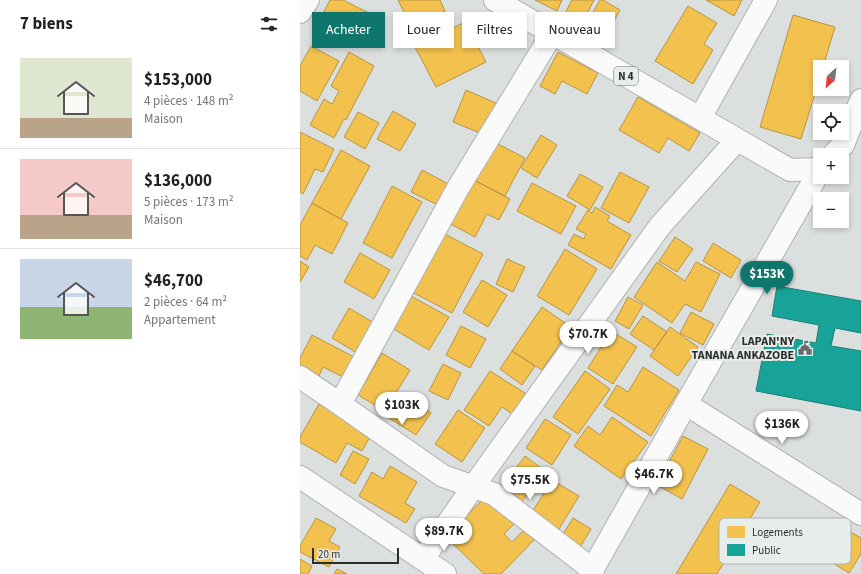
<!DOCTYPE html>
<html lang="fr">
<meta charset="utf-8">
<style>
:root{--surface:#fff;--page:#f6f6f6;--text:#222;--muted:#767676;--line:#e0e0e0;--accent:#0f766e}
body{margin:0;font-family:"Source Sans 3",sans-serif;background:var(--page);color:var(--text);height:100vh;display:flex;flex-direction:column;font-size:15px;white-space:nowrap}
*{box-sizing:border-box;margin:0}
p{font-size:13px;color:var(--muted)}
.icon{flex:none;width:22px;height:22px;fill:none;stroke:currentColor;stroke-width:2;stroke-linecap:round;stroke-linejoin:round}
.map{position:relative;flex:1;overflow:hidden}
.drawer{display:flex;flex-direction:column;background:var(--surface);width:300px}
.drawer>*{flex:none}
.top-card{position:absolute;left:12px;top:12px;width:380px;height:36px;display:flex;gap:8px}
.needle{width:26px;rotate:207deg}
.fabs{position:absolute;left:513px;top:60px;display:grid;gap:8px}
.fabs a{display:grid;place-items:center;width:36px;height:36px;border-radius:0px;background:var(--surface);box-shadow:0 2px 6px #0003;font-size:20px}
.scale{position:absolute;left:12px;bottom:10px;width:87px;box-sizing:border-box;padding-left:4px;border:2px solid #2c2e2d;border-top:0;font-size:11px;line-height:14px;white-space:nowrap;color:#2c2e2d;-webkit-text-stroke:3px #e7edea;paint-order:stroke}
.price{position:absolute;translate:-50% -34px;padding:0 9px;border-radius:14px;background:#fff;color:#222;font-size:13px;line-height:26px;filter:drop-shadow(0 1px 2px #0008)}
.price::after{content:'';position:absolute;left:50%;top:24px;width:12px;height:9px;margin-left:-6px;background:inherit;clip-path:polygon(0 0,100% 0,50% 100%)}
.price.on{background:var(--accent);color:#fff}
ul{padding:0;list-style:none}
li{display:flex;align-items:center;gap:12px;height:100px;padding:0 20px}
li+li{border-top:1px solid var(--line)}
li span{display:grid;place-items:center;flex:none;width:112px;height:80px;border-radius:0px;color:#555}
li>.icon{margin-inline-start:auto}
span .icon{width:48px;height:48px;fill:#fffc;stroke-width:1}
li b{font-size:17px}
h2{display:flex;justify-content:space-between;align-items:center;height:48px;padding:0 20px;font-size:17px}
.chip{padding:0 14px;border-radius:0px;background:var(--surface);box-shadow:0 2px 6px #0003;font-size:14px;line-height:36px}
.chip.on{background:var(--accent);color:#fff}
main{display:flex;flex:1;min-height:0}
.map>svg:first-child{display:block}
.homes{fill:#f2c14e;stroke:#b79544}
.public{fill:#17a398;stroke:#1d8078}
.lines{fill:none;stroke-linecap:round;stroke-linejoin:round}
.minor-casing{stroke:#b0b2b1;stroke-width:24}
.major-casing{stroke:#b0b2b1;stroke-width:24}
.minor{stroke:#fafafa;stroke-width:22}
.major{stroke:#fafafa;stroke-width:22}
.labels{text-anchor:middle;stroke-width:4;stroke-linejoin:round;paint-order:stroke}
.shield{fill:#e7edea;stroke:#646766;stroke-width:1}
.shield-label{font-size:11px;font-weight:bold;fill:#2c2e2d}
.poi-label{font-size:12px;font-weight:bold;fill:#2c2e2d;stroke:#e7edea;text-anchor:end}
.key{fill:#e7edea;stroke:#afb4b1;stroke-width:1}
.key-label{font-size:11px;fill:#2c2e2d}
</style>
<main>
<section class="drawer">
<h2>7 biens<svg class="icon" aria-label="filters" viewBox="0 0 24 24"><path d="M4 7h16M4 17h16"/><circle cx="9" cy="7" r="2"/><circle cx="15" cy="17" r="2"/></svg></h2>
<ul>
<li><span style="background:linear-gradient(#dfe7d0 75%,#b9a48a 0)"><svg class="icon" aria-label="home" viewBox="0 0 24 24"><path d="M3 11l9-7 9 7M6 9v11h12V9"/></svg></span><div><b>$153,000</b><p>4 pièces · 148 m²</p><p>Maison</p></div></li>
<li><span style="background:linear-gradient(#f6c9c9 70%,#b9a48a 0)"><svg class="icon" aria-label="home" viewBox="0 0 24 24"><path d="M3 11l9-7 9 7M6 9v11h12V9"/></svg></span><div><b>$136,000</b><p>5 pièces · 173 m²</p><p>Maison</p></div></li>
<li><span style="background:linear-gradient(#c9d6e8 60%,#8fb573 0)"><svg class="icon" aria-label="home" viewBox="0 0 24 24"><path d="M3 11l9-7 9 7M6 9v11h12V9"/></svg></span><div><b>$46,700</b><p>2 pièces · 64 m²</p><p>Appartement</p></div></li>
</ul>
</section>
<div class="map">
<svg width="561" height="574" viewBox="0 0 561 574">
<rect width="100%" height="100%" fill="#dbdfdd"/>
<path class="homes" d="M30 0H43L75 16 60 47 17 25Z
M98 0H140L145 11 111 27Z
M235 0H262L257 11Z
M272 0H294L279 29 262 19Z
M300 0H303L320 10 306 35 286 24Z
M406 0H442L434 16Z
M388 6 417 23 404 44 413 50 393 84 355 61Z
M493 15 535 27 523 67H520V77L501 139 460 127Z
M165 22 186 62 136 87 115 47Z
M11 46 39 61 17 101 0 91V66Z
M49 52 74 66 46 120 44 119 34 138 10 125 24 99 32 104 39 91 31 86Z
M258 52 298 73 287 94 262 81 255 94 240 86Z
M166 90 198 104 185 135 153 122Z
M338 97 400 133 389 151 368 138 359 153 319 130Z
M93 111 116 124 100 151 77 139Z
M58 112 79 123 65 149 44 137Z
M0 132 34 149 23 172 15 169 3 194 0 192Z
M241 135 257 145 237 178 221 168Z
M194 142 225 158 205 196 174 180Z
M41 150 70 166 41 219 12 203Z
M122 170 154 187 144 208 111 192Z
M320 172 349 187 329 223 301 208Z
M280 174 303 187 290 210 267 196Z
M168 177 210 199 199 220 187 214 175 237 145 221Z
M232 183 276 206 261 234 217 211Z
M92 186 122 202 92 258 63 243Z
M12 203 48 223 32 254 15 245 7 260 0 256V225Z
M295 207 310 216 307 221 331 235 311 269 268 245 274 234 284 239 286 234 276 229 288 210 292 213Z
M143 233 183 254 152 313 112 292Z
M375 237 393 249 377 272 359 261Z
M413 243 441 260 431 278 403 261Z
M265 249 297 269 269 315 237 296Z
M60 253 90 270 74 299 44 282Z
M207 259 225 267 213 292 196 284Z
M0 261 9 267 0 282Z
M357 262 385 281 396 262 420 274 401 312 385 304 372 323 334 297Z
M182 280 207 295 188 327 163 312Z
M111 296 149 317 129 350 92 328Z
M328 297 343 305 329 329 315 321Z
M242 307 271 327 242 370 212 351Z
M49 308 74 323 57 353 32 338Z
M391 312 414 324 403 345 380 333Z
M343 316 367 332 354 350 330 334Z
M161 326 186 339 170 368 146 355Z
M370 327 398 347 378 376 350 356Z
M311 331 337 347 313 384 288 368Z
M12 335 56 358 45 378 23 367 19 376 0 366V358Z
M212 351 235 366 222 385 200 369Z
M82 353 110 370 85 411 58 395Z
M143 364 161 373 148 400 129 391Z
M343 367 379 390 351 436 304 406 317 385 328 392Z
M190 371 228 395 215 416 202 407 189 426 164 410Z
M285 371 310 389 278 434 253 417Z
M103 395 131 413 116 435 89 418Z
M19 404 72 433 62 451 47 443 36 463 0 442V437Z
M158 410 185 428 162 462 135 444Z
M312 417 348 442 321 479 274 446 288 426 300 435Z
M245 419 271 435 252 465 226 448Z
M383 436 408 449 382 499 357 485Z
M53 451 69 459 55 484 40 475Z
M225 456 245 471 220 504 200 489Z
M90 466 117 482 105 503 115 509 106 523 59 496 72 472 83 479Z
M252 480 279 496 259 529 232 512Z
M430 484 460 502 417 574H376Z
M188 494 216 522 204 534 212 542 224 530 234 540 201 574H184L146 537Z
M16 518 36 529 29 541 40 547 29 567 0 552V546Z
M273 518 291 529 279 549 260 539Z
M534 522 561 538V554L549 573 515 552Z
M0 559 12 566 8 574H0Z
M37 569 47 574H34Z"/>
<path class="public" d="M477 286 561 301V333L535 328 531 346 561 351V411L456 391 467 334 516 343 519 325 472 316Z"/>
<g class="lines">
<defs>
<path id="minor" d="M0 12 8 0
M400 118 466 0
M0 377 40 404 143 476 194 494 293 570
M40 404 158 188 252 34
M386 404 561 514
M0 477 145 574
M123 559 173 487 360 226 437 140
M290 574 386 404 520 170"/>
<path id="major" d="M195 0 490 170 520 169
M533 155 543 145 561 100"/>
</defs>
<use href="#minor" class="minor-casing"/>
<use href="#major" class="major-casing"/>
<use href="#minor" class="minor"/>
<use href="#major" class="major"/>
</g>
<defs>
<symbol id="civic-bare" viewBox="-9 -9 18 18"><path d="M-.6-6.5H3V-4.5H.6V-3L4-1V1h2V6H-6V1h2V-1L-.6-3ZM-1.2 2.5V6h2.4V2.5Z" fill="#696c6b" stroke="#e7edea" stroke-width="2.5" paint-order="stroke"/></symbol>
</defs>
<g fill-rule="evenodd">
<use href="#civic-bare" x="495" y="338" width="20" height="20"/>
</g>
<g class="labels">
<rect class="shield" x="314" y="67" width="24" height="18" rx="3"/>
<g class="shield-label">
<text x="326" y="80">N 4</text>
</g>
<g class="poi-label">
<text x="494" y="345">LAPAN'NY<tspan x="494" dy="14">TANANA ANKAZOBE</tspan></text>
</g>
</g>
<rect x="419" y="518" width="132" height="46" rx="6" class="key"/>
<rect x="427" y="526" width="18" height="12" fill="#f2c14e"/>
<rect x="427" y="544" width="18" height="12" fill="#17a398"/>
<g class="key-label">
<text x="452" y="536">Logements</text>
<text x="452" y="554">Public</text>
</g>
</svg>
<div class="fabs">
<a><svg class="needle" viewBox="-14 -14 28 28"><path d="M0-13l5 13h-10z" fill="#e53935"/><path d="M0 13l5-13h-10z" fill="#767676"/></svg></a>
<a><svg class="icon" aria-label="locate" viewBox="0 0 24 24"><circle cx="12" cy="12" r="6"/><path d="M12 2v4M12 18v4M2 12h4M18 12h4"/></svg></a>
<a>+</a>
<a>−</a>
</div>
<div class="scale">20 m</div>
<b class="price on" style="left:467px;top:295px">$153K</b>
<b class="price" style="left:288px;top:355px">$70.7K</b>
<b class="price" style="left:102px;top:426px">$103K</b>
<b class="price" style="left:482px;top:445px">$136K</b>
<b class="price" style="left:354px;top:495px">$46.7K</b>
<b class="price" style="left:230px;top:501px">$75.5K</b>
<b class="price" style="left:144px;top:552px">$89.7K</b>
<div class="top-card">
<a class="chip on">Acheter</a>
<a class="chip">Louer</a>
<a class="chip">Filtres</a>
<a class="chip">Nouveau</a>
</div>
</div>
</main>
